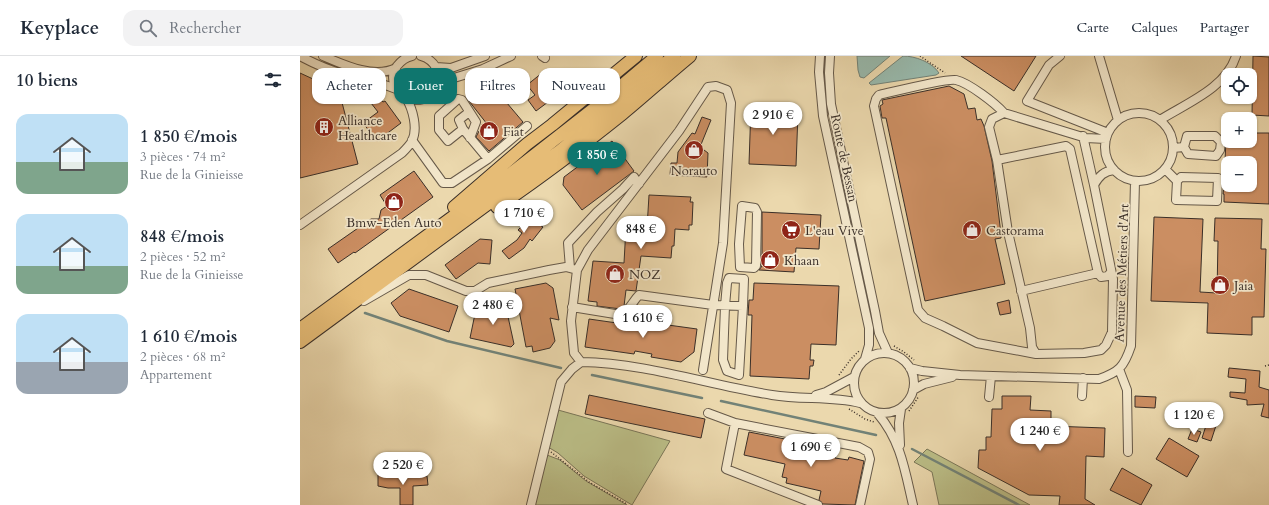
<!DOCTYPE html>
<html lang="fr">
<meta charset="utf-8">
<style>
:root{--surface:#fff;--page:#f2f2f3;--text:#1f2937;--muted:#747a83;--line:#e0e1e3;--accent:#0f766e}
body{margin:0;font-family:Cardo,serif;background:var(--page);color:var(--text);height:100vh;display:flex;flex-direction:column;font-size:15px;white-space:nowrap}
*{box-sizing:border-box;margin:0}
p{font-size:13px;color:var(--muted)}
.icon{flex:none;width:22px;height:22px;fill:none;stroke:currentColor;stroke-width:2;stroke-linecap:round;stroke-linejoin:round}
.map{position:relative;flex:1;overflow:hidden}
.sheet{display:flex;flex-direction:column;background:var(--surface);width:300px}
.sheet>*{flex:none}
.banner{position:absolute;left:12px;top:12px;width:380px;height:36px;display:flex;gap:8px}
.fabs{position:absolute;left:921px;top:12px;display:grid;gap:8px}
.fabs a{display:grid;place-items:center;width:36px;height:36px;border-radius:8px;background:var(--surface);box-shadow:0 1px 3px #0004;font-size:20px}
.price{position:absolute;translate:-50% -34px;padding:0 9px;border-radius:14px;background:#fff;color:#222;font-size:13px;line-height:26px;filter:drop-shadow(0 1px 2px #0008)}
.price::after{content:'';position:absolute;left:50%;top:24px;width:12px;height:9px;margin-left:-6px;background:inherit;clip-path:polygon(0 0,100% 0,50% 100%)}
.price.current{background:var(--accent);color:#fff}
ul{padding:0;list-style:none}
li{display:flex;align-items:center;gap:12px;height:100px;padding:0 16px}
li span{display:grid;place-items:center;flex:none;width:112px;height:80px;border-radius:12px;color:#555}
li>.icon{margin-inline-start:auto}
span .icon{width:48px;height:48px;fill:#fffc;stroke-width:1}
li b{font-size:17px}
h2{display:flex;justify-content:space-between;align-items:center;height:48px;padding:0 16px;font-size:17px}
.tag{padding:0 14px;border-radius:12px;background:var(--surface);box-shadow:0 1px 3px #0004;font-size:14px;line-height:36px}
.tag.current{background:var(--accent);color:#fff}
header{display:flex;align-items:center;gap:24px;box-sizing:border-box;height:56px;padding:0 20px;background:var(--surface);border-bottom:1px solid var(--line)}
header strong{font-size:19px}
nav{display:flex;gap:22px;margin-inline-start:auto;font-size:14px}
.search{width:280px;height:36px;background:var(--page);display:flex;align-items:center;gap:10px;box-sizing:border-box;padding:0 14px;border-radius:12px;color:var(--muted);font-size:15px}
main{display:flex;flex:1;min-height:0}
.map>svg:first-child{display:block}
.green{fill:#bbbe87;stroke:#7a7658}
.water{fill:#98b9ac;stroke:#728277}
.lines{fill:none;stroke-linecap:round;stroke-linejoin:round}
.stream{stroke:#728277;stroke-width:2.5}
.building{fill:#cb8e62;stroke:#3a2f28}
.minor-casing{stroke:#665949;stroke-width:10}
.highway-casing{stroke:#3a2f28;stroke-width:14}
.path{stroke:#3a2f28;stroke-width:1.5;stroke-dasharray:1 2;stroke-linecap:butt}
.minor{stroke:#f2e6ca;stroke-width:8}
.highway{stroke:#e6bc76;stroke-width:12}
.labels{text-anchor:middle;stroke-width:3.5;stroke-linejoin:round;paint-order:stroke}
.poi-label{font-size:13px;fill:#3a2f28;stroke:#f2e6ca;text-anchor:start}
.street-label{font-size:13px;fill:#3a2f28;stroke:#f2e6ca}
</style>
<header>
<strong>Keyplace</strong>
<div class="search"><svg class="icon" aria-label="search" viewBox="0 0 24 24"><circle cx="10" cy="10" r="6"/><path d="M15 15l6 6"/></svg>Rechercher</div>
<nav><a>Carte</a><a>Calques</a><a>Partager</a></nav>
</header>
<main>
<section class="sheet">
<h2>10 biens<svg class="icon" aria-label="filters" viewBox="0 0 24 24"><path d="M4 7h16M4 17h16"/><circle cx="9" cy="7" r="2"/><circle cx="15" cy="17" r="2"/></svg></h2>
<ul>
<li><span style="background:linear-gradient(#bfe0f5 60%,#7fa58c 0)"><svg class="icon" aria-label="home" viewBox="0 0 24 24"><path d="M3 11l9-7 9 7M6 9v11h12V9"/></svg></span><div><b>1 850 €/mois</b><p>3 pièces · 74 m²</p><p>Rue de la Ginieisse</p></div></li>
<li><span style="background:linear-gradient(#bfe0f5 65%,#7fa58c 0)"><svg class="icon" aria-label="home" viewBox="0 0 24 24"><path d="M3 11l9-7 9 7M6 9v11h12V9"/></svg></span><div><b>848 €/mois</b><p>2 pièces · 52 m²</p><p>Rue de la Ginieisse</p></div></li>
<li><span style="background:linear-gradient(#bfe0f5 60%,#9aa5b1 0)"><svg class="icon" aria-label="home" viewBox="0 0 24 24"><path d="M3 11l9-7 9 7M6 9v11h12V9"/></svg></span><div><b>1 610 €/mois</b><p>2 pièces · 68 m²</p><p>Appartement</p></div></li>
</ul>
</section>
<div class="map">
<svg width="969" height="449" viewBox="0 0 969 449">
<rect width="100%" height="100%" fill="#ebd8ad"/>
<filter id="stains"><feTurbulence type="fractalNoise" baseFrequency=".005" numOctaves="4"/><feColorMatrix values="0 0 0 0 .2 0 0 0 0 .09 0 0 0 0 .02 0 0 0 .5 -.17"/></filter>
<radialGradient id="worn" r=".72"><stop offset=".6" stop-color="#630" stop-opacity="0"/><stop offset="1" stop-color="#630" stop-opacity=".3"/></radialGradient>
<path class="green" d="M258 354 370 385 332 449 284 420 258 397 248 391Z
M627 393 730 449H639L632 416 614 406Z
M247 399 260 404 286 425 327 449H234Z"/>
<path class="water" d="M557 0H590L564 22 560 21 558 14Z
M603 0C615 0 632 6 639 17L636 19 571 29 569 27Z"/>
<g class="lines">
<path class="stream" d="M65 257 147 285 261 312
M292 319 402 342
M421 345 576 379
M612 393 719 449"/>
</g>
<path class="building" d="M661 0H736L714 35Z
M953 0 969 1V60L952 59Z
M247 13 264 34 236 55 228 44 235 39 227 29Z
M0 17 39 35 58 108 0 122Z
M190 27 223 66 189 95 176 81 179 75 187 68 169 45Z
M649 30 664 38 668 53 675 52 677 64 681 63 684 70 692 105 701 178V182L695 183 705 228 625 245 586 62H582L580 50 583 48 582 44Z
M60 36 76 38 83 46 85 45 101 67 77 85 63 67 78 56 71 47 59 46Z
M451 50 492 51 498 57 496 110 449 108Z
M402 61 411 64 400 91 408 97 407 121 370 119 371 107H377L378 96 392 77 395 78Z
M950 77H969V148L924 146V138H923L924 129H950V105L925 104 926 85H950Z
M312 85 334 115 282 154 263 129 264 121Z
M114 115 133 141 55 197 54 196 38 207 28 193 71 163H79L81 154 87 150 80 139Z
M349 139 391 141 390 146H393L392 169H389V174L375 173 374 190H372L371 202 341 200 336 235 326 234 324 250 321 253 297 250V246L288 245 293 205 324 207 326 171 347 172Z
M234 153 241 158 235 166 243 171 232 185 230 183 224 192 209 203 202 195 217 184 222 177 218 174 221 171 214 166 218 161 223 164 225 161 228 162Z
M462 156 521 159 519 193 496 192 494 216 459 214 462 210Z
M854 161 903 163 900 236 917 237 918 185H914L915 162 962 163 961 193H966L964 261H952V279L907 277 908 247 851 245Z
M180 183 192 184 190 208 178 207 156 223 145 209Z
M246 227 253 232 259 264 250 262 255 285 250 292 233 296 232 290 226 291 215 233Z
M454 227 539 230 536 289 511 288 510 304H514L513 310H510L509 323 450 320 452 259H448L449 244H453Z
M109 233 158 250 149 276 100 260 91 247Z
M709 244 711 257 700 259 697 247Z
M205 247 214 288 211 291 170 282 176 253Z
M289 263 338 270 339 265 397 273 394 296 381 306 351 301 352 298 335 295 334 298 285 291Z
M929 312 960 315 959 331 969 334V362L961 360 964 348 947 349V344L930 341V336L945 337 946 323 928 321Z
M289 339 405 363 401 382 285 358Z
M702 340H731L730 354 751 355V370L805 372 804 401 786 400 785 443 795 449H759L760 440 729 439 678 412 679 394H686V381H691L692 353H702Z
M835 340 856 341 855 352 835 351Z
M912 351 921 354 911 385 902 382Z
M892 373 901 376 897 386 888 383Z
M449 376 485 383V387L513 394 514 390 536 394 535 402 548 404 549 401 564 405 555 449 523 448 519 444 521 435 486 427 487 422 482 421 485 408 444 399Z
M869 382 899 400 887 421 856 403Z
M822 412 852 429 841 449 810 434Z
M78 417H84L85 421H100V418L113 419V421L127 420 128 429 113 430V449H100V432H88L78 430Z"/>
<g class="lines">
<defs>
<path id="minor" d="M0 0C13 7 26 13 40 17 59 23 78 25 96 33
M23 0C44 9 74 23 96 12
M112 0C106 1 101 5 97 10 80 34 123 59 136 32 143 18 135 4 121 0
M242 0 245 2
M520 0 519 16 523 60 569 272V289L565 303
M530 0 529 17 531 48 575 255 579 277 588 297
M760 0 749 9 727 45 808 77
M799 0 818 64
M136 11 151 12 185 0
M138 27 183 13 211 0
M704 57C695 47 669 27 656 24 647 22 592 36 579 39L576 43 574 50 618 254 625 262 643 270 677 287 736 298
M805 91a34 34 0 1 1 68 0a34 34 0 1 1-68 0Z
M860 64C887 47 926 32 936 0
M163 73 159 64 169 56
M783 80 794 129
M170 82 176 66 162 44 158 43 139 60V74L148 85 163 73 188 103
M806 83 786 82 704 57 692 63 689 71 697 104 708 176 730 272 732 291 736 298 784 297 801 294 806 289 812 276 813 223 794 129C799 120 804 115 814 114
M112 84 143 127H152L188 103 227 70
M873 92 884 91 888 98 916 100 920 94 921 86 915 80H887L884 91
M697 104 766 90 770 93 798 217 801 221 808 220 811 216
M865 113 877 125 876 144 917 145 918 122 881 121 877 125
M442 150 455 152 457 156 456 210 454 212 440 211 439 188Z
M0 169 102 97C105 94 110 89 112 85 118 73 113 53 106 42
M270 212 268 187 297 156 323 133 334 121 339 128
M721 235 798 217
M64 245 109 219H126L166 235H175L188 227 249 214 266 211 277 214
M272 251 321 259C329 255 333 245 339 239L413 249 443 250 439 319 427 315 423 304 425 250 427 227 429 222 444 223 443 250
M554 327a30 30 0 1 1 60 0a30 30 0 1 1-60 0Z
M281 306 274 297 271 265 277 214 288 194 379 75 408 31 416 30 427 34 431 47 423 187 403 314
M281 306C346 307 409 329 472 339 502 344 531 340 560 347
M610 312 622 315 660 319 799 323C819 316 824 311 831 290L835 125
M819 313 827 334 828 396
M613 334 624 328 652 321
M516 339 526 336 554 321
M782 340 783 322
M689 341 691 320
M408 357 435 367 559 391 568 396 570 403 560 449
M578 358C601 385 605 415 613 449
M435 367 426 413 518 449
M600 389 599 367 601 353
M231 449 261 326 272 313 281 306"/>
<path id="highway" d="M154 151 227 88 252 69 336 0
M197 151C240 122 282 90 322 58 345 39 367 19 390 0
M0 273 195 130 300 48 357 0
M0 286 261 94 374 0"/>
</defs>
<use href="#minor" class="minor-casing"/>
<use href="#highway" class="highway-casing"/>
<path class="path" d="M620 0 645 17
M594 290 604 296 614 304
M965 310 969 309
M539 319 551 303 559 295
M549 353 565 363 574 366
M609 355 619 340
M251 396 289 426 327 448"/>
<use href="#minor" class="minor"/>
<use href="#highway" class="highway"/>
</g>
<defs>
<symbol id="building-disc" viewBox="-11 -11 22 22"><circle r="9.5" fill="#8f2418" stroke="#f2e6ca"/><path d="M-4-6H4V6H1V3H-1V6H-4ZM-2.5-4.3h1.7v1.8h-1.7ZM.8-4.3h1.7v1.8H.8ZM-2.5-1h1.7V.8h-1.7ZM.8-1h1.7V.8H.8Z" fill="#fff"/></symbol>
<symbol id="shop-disc" viewBox="-11 -11 22 22"><circle r="9.5" fill="#8f2418" stroke="#f2e6ca"/><path d="M-5-2.5h2.3a2.7 3.5 0 0 1 5.4 0H5L5.5 6h-11ZM-1.5-2.5h3a1.5 2.3 0 0 0-3 0Z" fill="#fff"/></symbol>
<symbol id="supermarket-disc" viewBox="-11 -11 22 22"><circle r="9.5" fill="#8f2418" stroke="#f2e6ca"/><path d="M-6-5.5h2.5l.6 2H6L4.5 2H-2.5L-4.4-4H-6ZM-1.5 3.2a1.3 1.3 0 1 0 .1 0ZM3 3.2a1.3 1.3 0 1 0 .1 0Z" fill="#fff"/></symbol>
</defs>
<g fill-rule="evenodd">
<use href="#building-disc" x="13" y="60" width="22" height="22"/>
<use href="#shop-disc" x="178" y="64" width="22" height="22"/>
<use href="#shop-disc" x="383" y="83" width="22" height="22"/>
<use href="#shop-disc" x="83" y="135" width="22" height="22"/>
<use href="#supermarket-disc" x="480" y="163" width="22" height="22"/>
<use href="#shop-disc" x="661" y="163" width="22" height="22"/>
<use href="#shop-disc" x="459" y="193" width="22" height="22"/>
<use href="#shop-disc" x="304" y="207" width="22" height="22"/>
<use href="#shop-disc" x="909" y="218" width="22" height="22"/>
</g>
<g class="labels">
<g class="poi-label">
<text x="38" y="69">Alliance<tspan x="38" dy="15">Healthcare</tspan></text>
<text x="203" y="80">Fiat</text>
<text x="394" y="119" text-anchor="middle">Norauto</text>
<text x="94" y="171" text-anchor="middle">Bmw-Eden Auto</text>
<text x="505" y="179">L'eau Vive</text>
<text x="686" y="179">Castorama</text>
<text x="484" y="209">Khaan</text>
<text x="329" y="223">NOZ</text>
<text x="934" y="234">Jaia</text>
</g>
<g class="street-label">
<text transform="translate(545 102) rotate(78)" y="5">Route de Bessan</text>
<text transform="translate(821 217) rotate(-88)" y="5">Avenue des Métiers d'Art</text>
</g>
</g>
<rect width="100%" height="100%" filter="url(#stains)"/>
<rect width="100%" height="100%" fill="url(#worn)"/>
</svg>
<div class="fabs">
<a><svg class="icon" aria-label="locate" viewBox="0 0 24 24"><circle cx="12" cy="12" r="6"/><path d="M12 2v4M12 18v4M2 12h4M18 12h4"/></svg></a>
<a>+</a>
<a>−</a>
</div>
<b class="price" style="left:473px;top:80px">2 910 €</b>
<b class="price current" style="left:297px;top:120px">1 850 €</b>
<b class="price" style="left:224px;top:178px">1 710 €</b>
<b class="price" style="left:341px;top:194px">848 €</b>
<b class="price" style="left:193px;top:270px">2 480 €</b>
<b class="price" style="left:343px;top:283px">1 610 €</b>
<b class="price" style="left:894px;top:380px">1 120 €</b>
<b class="price" style="left:740px;top:396px">1 240 €</b>
<b class="price" style="left:511px;top:412px">1 690 €</b>
<b class="price" style="left:103px;top:430px">2 520 €</b>
<div class="banner">
<a class="tag">Acheter</a>
<a class="tag current">Louer</a>
<a class="tag">Filtres</a>
<a class="tag">Nouveau</a>
</div>
</div>
</main>
